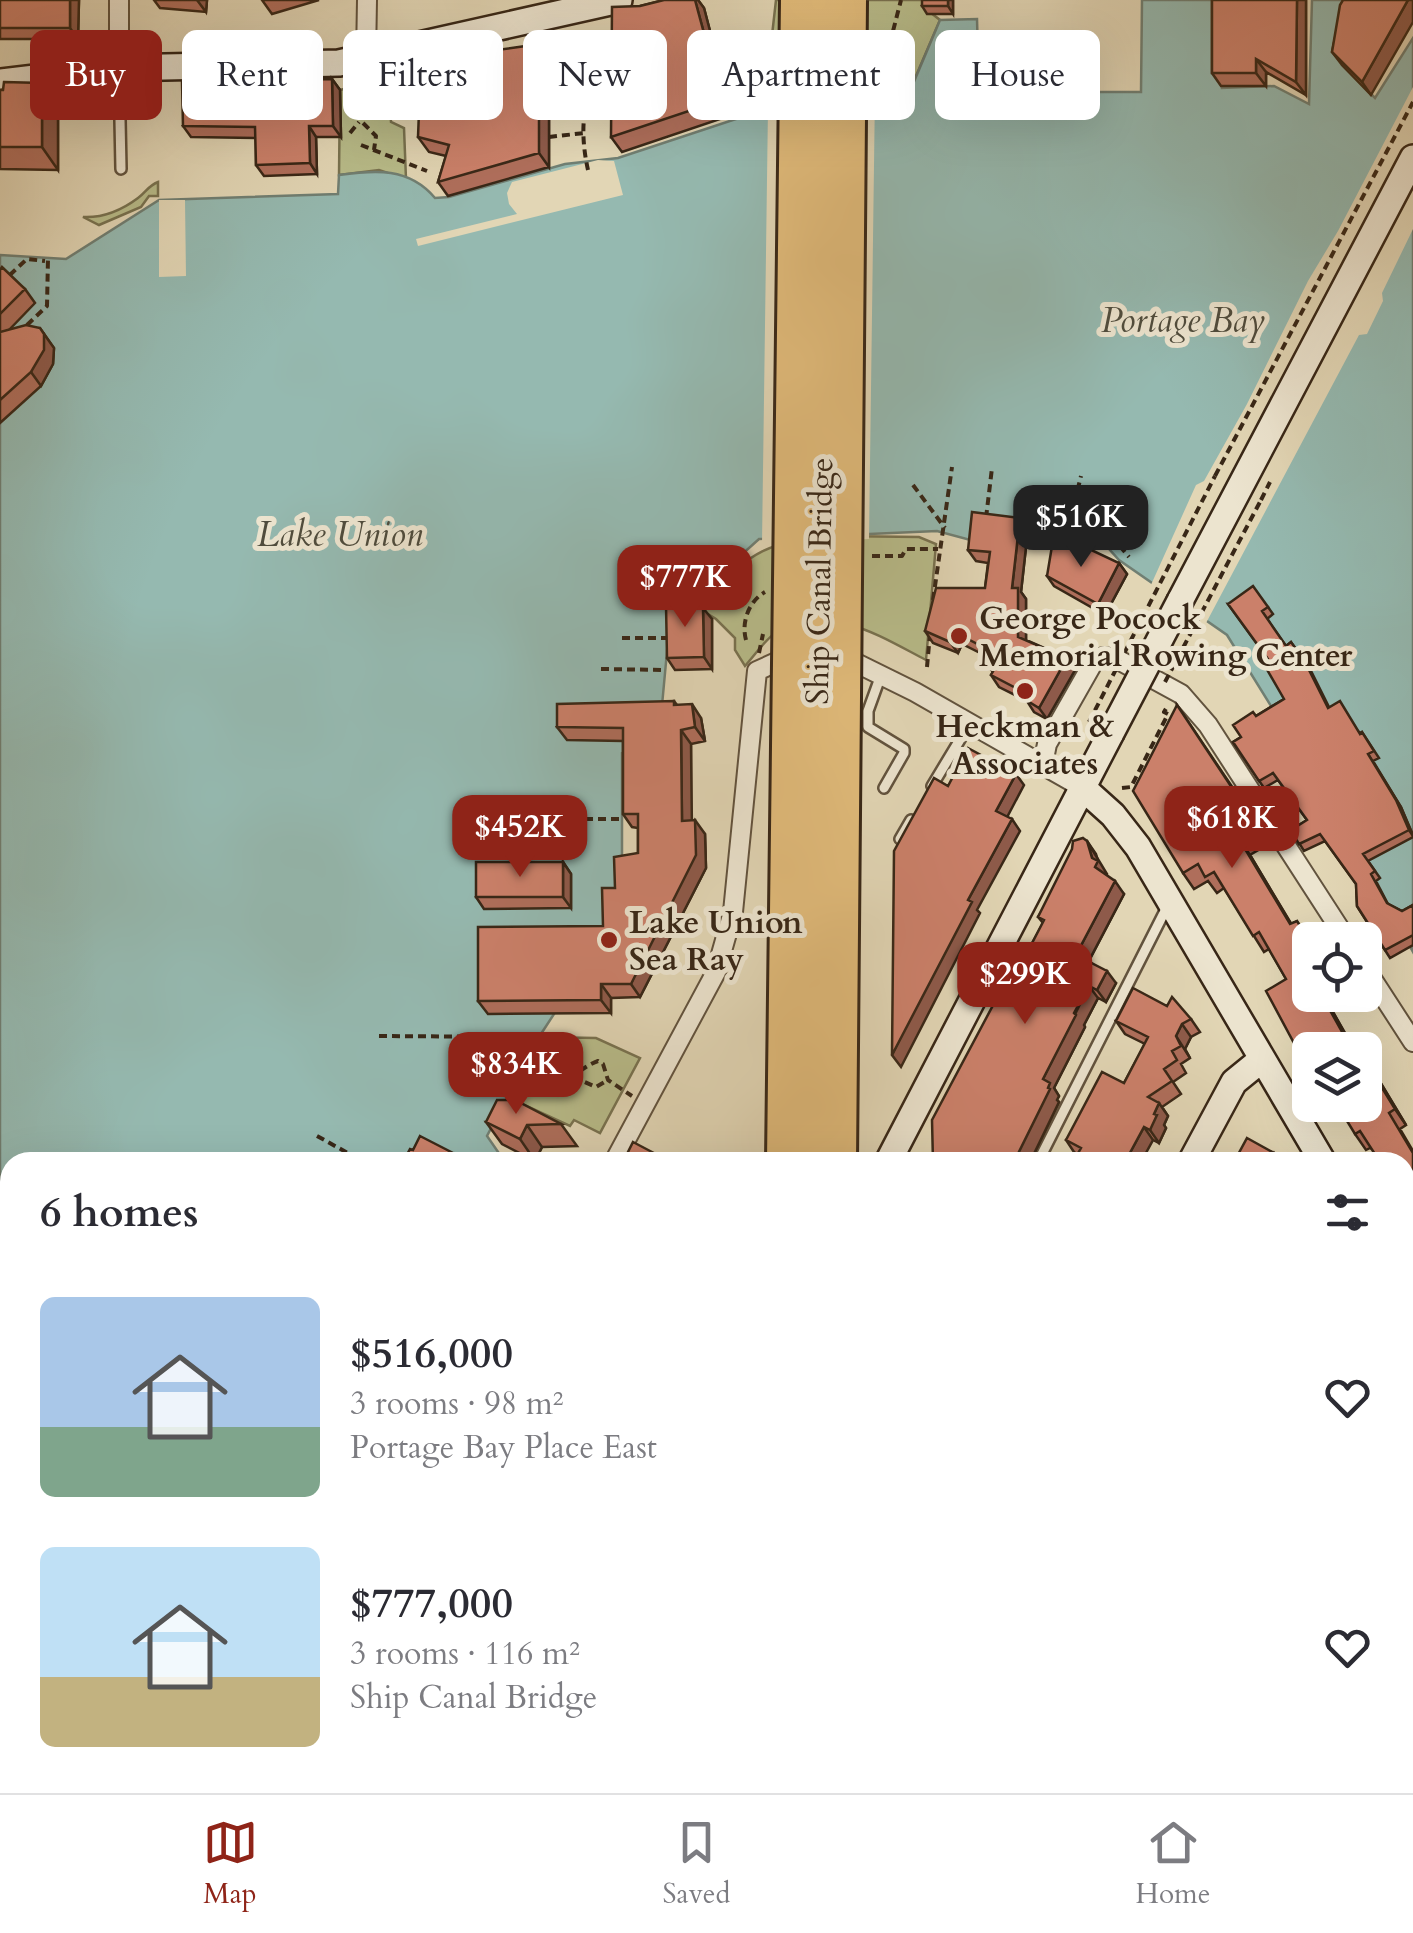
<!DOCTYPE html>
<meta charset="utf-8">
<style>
:root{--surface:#fff;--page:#f7f7f7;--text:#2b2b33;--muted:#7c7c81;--line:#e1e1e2;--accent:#8f2418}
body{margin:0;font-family:Cardo,serif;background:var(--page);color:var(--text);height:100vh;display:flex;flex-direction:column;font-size:38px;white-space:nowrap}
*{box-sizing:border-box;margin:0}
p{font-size:32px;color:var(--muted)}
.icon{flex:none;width:55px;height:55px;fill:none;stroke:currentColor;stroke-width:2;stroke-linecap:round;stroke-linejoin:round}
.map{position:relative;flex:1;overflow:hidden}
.details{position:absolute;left:0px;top:1152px;width:1415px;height:642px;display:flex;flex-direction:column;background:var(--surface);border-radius:30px 30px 0 0;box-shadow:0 10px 40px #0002}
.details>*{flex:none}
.top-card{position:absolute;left:30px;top:30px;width:1355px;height:90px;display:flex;gap:20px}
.fabs{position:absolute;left:1292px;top:922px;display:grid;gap:20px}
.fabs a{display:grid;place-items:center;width:90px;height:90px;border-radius:15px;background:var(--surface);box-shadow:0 10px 40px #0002;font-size:50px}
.price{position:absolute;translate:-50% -85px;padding:0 22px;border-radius:20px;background:var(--accent);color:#fff;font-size:32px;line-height:65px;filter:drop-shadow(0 2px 5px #0008)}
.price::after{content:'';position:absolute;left:50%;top:60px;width:30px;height:22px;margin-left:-15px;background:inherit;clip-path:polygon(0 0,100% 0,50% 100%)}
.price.on{background:#222;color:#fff}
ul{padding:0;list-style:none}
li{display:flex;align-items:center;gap:30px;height:250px;padding:0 40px}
li span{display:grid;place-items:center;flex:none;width:280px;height:200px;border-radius:15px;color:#555}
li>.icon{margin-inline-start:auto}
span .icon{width:120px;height:120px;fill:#fffc;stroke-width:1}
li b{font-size:42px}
h2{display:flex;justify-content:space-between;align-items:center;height:120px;padding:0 40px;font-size:42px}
.tag{padding:0 35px;border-radius:15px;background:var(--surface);box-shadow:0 10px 40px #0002;font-size:35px;line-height:90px}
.tag.on{background:var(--accent);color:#fff}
.menu{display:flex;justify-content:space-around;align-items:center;height:140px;border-top:2px solid var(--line);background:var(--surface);font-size:28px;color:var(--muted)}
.menu a{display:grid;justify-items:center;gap:5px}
.menu .on{color:var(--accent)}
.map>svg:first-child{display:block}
.green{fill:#b8bc8a;stroke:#787250;stroke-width:2.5}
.water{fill:#95b9b0;stroke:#707f73;stroke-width:2.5}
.pier{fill:#e2d6b5}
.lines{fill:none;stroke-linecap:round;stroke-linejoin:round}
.lane-casing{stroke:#62533e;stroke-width:14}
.street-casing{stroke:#62533e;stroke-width:22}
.secondary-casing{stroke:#382717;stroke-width:30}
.highway-casing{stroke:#382717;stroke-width:38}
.path{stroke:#382717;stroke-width:4;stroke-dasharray:8 5;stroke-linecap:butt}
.lane{stroke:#ece4cf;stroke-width:9}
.street{stroke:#ece4cf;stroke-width:18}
.secondary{stroke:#ece4cf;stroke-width:25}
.highway{stroke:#e1bb7a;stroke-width:32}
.secondary-bridge-casing{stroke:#382717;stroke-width:30;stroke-linecap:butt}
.highway-bridge-casing{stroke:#382717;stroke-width:38;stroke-linecap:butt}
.path-bridge{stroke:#382717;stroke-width:4;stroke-dasharray:8 5;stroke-linecap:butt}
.secondary-bridge{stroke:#ece4cf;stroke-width:25}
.highway-bridge{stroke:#e1bb7a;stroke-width:32}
.wall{fill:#af6e5b;stroke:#382717;stroke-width:2.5}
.shaded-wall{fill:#8e5a4a;stroke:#382717;stroke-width:2.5}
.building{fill:#cb806a;stroke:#382717;stroke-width:2.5}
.poi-dot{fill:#8f2418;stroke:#ece4cf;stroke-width:4}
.labels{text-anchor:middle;stroke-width:10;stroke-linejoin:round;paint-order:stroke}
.street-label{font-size:32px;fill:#382717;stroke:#ece4cf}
.poi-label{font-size:32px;font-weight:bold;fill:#382717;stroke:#ece4cf;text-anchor:start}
.water-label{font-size:35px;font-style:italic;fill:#4f4c3d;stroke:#ece4cf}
</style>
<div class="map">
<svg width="1413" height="1793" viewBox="0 0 1413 1793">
<rect width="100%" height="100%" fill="#e2d6b5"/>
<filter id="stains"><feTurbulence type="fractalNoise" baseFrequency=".002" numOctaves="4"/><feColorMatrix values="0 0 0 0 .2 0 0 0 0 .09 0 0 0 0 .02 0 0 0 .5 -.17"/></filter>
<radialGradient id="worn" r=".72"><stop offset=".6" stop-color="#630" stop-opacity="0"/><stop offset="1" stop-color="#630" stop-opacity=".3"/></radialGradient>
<path class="green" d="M776 0H925L926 9 940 20 910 90 764 106Z
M388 77 391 122 404 128 406 179 379 170 339 175 340 90Z
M158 182V196H149L141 207 99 225 83 217C103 218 122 210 138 198 146 192 148 186 158 182Z
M836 536 919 537 936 544 926 660C878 635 832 604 778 631 766 638 755 655 745 666L735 650V638L716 619 695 606C749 557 760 540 836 536Z
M539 1037 596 1038 640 1058 600 1133 574 1120 570 1126 507 1097Z"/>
<path class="water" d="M1142 0H1221L1222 88 1274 86 1309 104 1312 0H1359L1342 65 1375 98 1413 38V952L1312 772 1227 635 1119 560 1100 539 1079 528H1034L978 518 974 541 937 531 759 539 670 619 659 738 622 753V876L599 945 539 1037 487 1136 505 1162H10V1785H254L251 1793H0V255L66 259 159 200 338 194 339 175C375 170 409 167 435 198L449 197 565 164 618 158 751 114 910 91 940 20 977 19 979 92H1141Z"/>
<path class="pier" d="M1413 87V229L1382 293 1383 301 1367 334 1359 335 1205 625 1150 587 1196 485 1204 481 1247 404 1308 281 1338 231Z
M875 91 869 539 762 544 768 107Z
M598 160 614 161 623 195 418 246 416 239 517 214 509 204 507 193 512 182Z
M159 200H185L186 276 159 277Z"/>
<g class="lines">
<defs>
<path id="lane" d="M119 71 121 169
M881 675 868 711V727L904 749V753L884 788
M932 786 970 723
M900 839 911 820
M1038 1162 1168 905
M711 1793 715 1785"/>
<path id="street" d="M366 57 367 0
M119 68V0
M842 656 915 692 1083 788
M1043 764 1047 744 1093 663 1103 657 1115 658 1181 694 1208 725 1347 940
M1365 968 1413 1042
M614 1162 716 972 733 912 757 671 792 655
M1405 1334 1413 1329
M1405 1707H1413
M302 1793 306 1785"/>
<path id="secondary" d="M0 82 119 68 339 63 619 0
M1180 601 1413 158
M1083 788 1113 815 1138 847 1323 1162
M888 1162 1111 733
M1191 1162 1234 1082 1261 1060
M1405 1298 1413 1312
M904 1785V1793
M556 1793 560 1785"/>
<path id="highway" d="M838 1785V1793
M773 1793V1785
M805 1793V1785"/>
</defs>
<use href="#lane" class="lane-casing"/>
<use href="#street" class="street-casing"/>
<use href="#secondary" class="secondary-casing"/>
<use href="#highway" class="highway-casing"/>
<path class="path" d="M50 52 70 48
M875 65 892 35 901 0
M372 77 371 85 357 104 361 121 376 136 374 150
M555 78H576
M362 96C368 98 373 100 378 104L377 111 366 108V98
M350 133 359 122
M549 137 584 133
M361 145 427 171
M588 170C583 148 580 117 590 95
M0 284 27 259 45 261
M27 325 47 306 48 258
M1215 476 1413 102
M913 485 945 528
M1261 500 1270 482
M986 518 992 468
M1103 526 1129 557
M1068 528 1081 476
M1097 537 1117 497 1139 527
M872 556H902L906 549H938
M933 600 952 467
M622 638H667
M746 640C741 622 749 601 765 592
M759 653 763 634
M927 667 930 634
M601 669 666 670
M1122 788 1131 787 1168 714 1164 712 1167 707
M520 819H622
M379 1036 539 1037
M573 1077 596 1087 608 1080
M522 1080C549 1105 573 1070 598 1061L603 1064 608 1080 632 1096
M317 1136 364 1162
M1409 1258 1413 1256
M0 1776 10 1756"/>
<use href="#lane" class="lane"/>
<use href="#street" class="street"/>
<use href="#secondary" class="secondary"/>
<use href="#highway" class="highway"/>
<defs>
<path id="secondary-bridge" d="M1111 733 1180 601"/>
<path id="highway-bridge" d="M783 1162 797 0
M812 1162 826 7
M840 1162 850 0"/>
</defs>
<use href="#secondary-bridge" class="secondary-bridge-casing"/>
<use href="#highway-bridge" class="highway-bridge-casing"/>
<path class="path-bridge" d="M1165 682 1261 500
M1089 722 1215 476"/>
<use href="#secondary-bridge" class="secondary-bridge"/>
<use href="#highway-bridge" class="highway-bridge"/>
</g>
<path class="wall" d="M0 0H79L78 39H0Z
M154 0H207L206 12 160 8Z
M262 0H319L272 14Z
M664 0H698L704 8 732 115 622 152 611 137 640 6Z
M953 0V14H927L922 6Z
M1212 0H1306V95L1266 72V86H1221L1212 73Z
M1343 0 1371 95 1342 65 1332 52Z
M533 45 543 59 549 99V167L448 196 438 182 446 156 429 152 418 137 449 85 472 75 484 60Z
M332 79 340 90 341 137H316L317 174 264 176 256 165V138L191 137 183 126Z
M42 83 58 105V170L0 169V90Z
M0 270 25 289 35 303 9 330 40 328 54 348 53 364 41 386 0 423Z
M1062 520 1060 535 1034 532 1032 528Z
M1028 529 1021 592 1026 599V640L1067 658 1075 670 1047 719 1034 712 1027 701 999 687 991 675 993 672 982 659 984 655 962 644 958 653 933 643 925 631 985 588 988 563 976 561 968 550Z
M1119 563 1127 574 1105 615 1054 586 1047 576Z
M1228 604 1268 607 1273 614 1267 619 1286 646 1291 642 1310 669 1329 707 1360 733 1362 732 1379 758 1373 761 1401 807 1413 835V837L1368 861 1380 878 1376 881 1388 904 1402 911 1413 905V945L1390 958 1357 906 1356 884 1325 841 1304 851 1291 830 1307 820 1278 780 1264 788 1233 742 1241 737 1256 716 1284 699 1268 659Z
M680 605 712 619V669L675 670 667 658Z
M674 701 677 705 701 718 705 741 691 744V821L705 834 706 868 640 997 611 998V1013L488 1014 478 1001 603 926 615 888 638 853V828L632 827 623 814V741L567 740 557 727Z
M1177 705 1270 843 1250 855 1291 924 1297 921 1310 940V995H1353L1355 999 1333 1012 1348 1038 1351 1036 1360 1050H1310V1069L1302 1058 1286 979 1269 949 1264 952 1224 888 1217 893 1208 881 1194 889 1183 873Z
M1087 841 1096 854 1098 861 1106 875 1124 894 1089 961 1116 983 1106 1002 1098 998 1084 1025 1085 1027 1054 1088 1059 1096 1057 1100 1059 1102 1030 1162 1029 949 1043 923 1038 917Z
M563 862 571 874V908L484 909 476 897Z
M1191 1019 1200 1032 1191 1037 1185 1049 1190 1058 1181 1064 1186 1073 1173 1082 1181 1094 1162 1107 1168 1116 1164 1125 1166 1128 1159 1143 1153 1140 1077 1154 1074 1152 1066 1140 1124 1083 1145 1044 1125 1034 1116 1021Z
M1365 1057 1406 1125 1400 1129 1413 1151 1412 1220 1405 1210V1162L1370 1148 1366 1150 1355 1134 1348 1113 1365 1105Z
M486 1122 561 1124 577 1146 542 1147 535 1161 502 1144Z
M1405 1561H1413V1664H1405Z
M1413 1752V1793H943V1785H1405Z"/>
<path class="shaded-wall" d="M70 0H79L78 39 70 28Z
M197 0H207L206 12Z
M695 0H698L704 8 732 115 722 100Z
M948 0H953V14L948 6Z
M1297 0H1306V95L1296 82Z
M1408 0H1413V22L1371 95 1362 82Z
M533 45 543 59 549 99V167L539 153Z
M1256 59 1266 72V86L1256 73Z
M332 79 340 90 341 137 333 126Z
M42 83 58 105V170L42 147Z
M309 126 316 137 317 174 310 163Z
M44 334 54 348 53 364 41 386 31 372Z
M1059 516 1062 520 1060 535 1057 531Z
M1020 518 1028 529 1021 592 1026 599V648L1018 637 1012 588Z
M1119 563 1127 574 1105 615 1098 604Z
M703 608 712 619V669L704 657Z
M954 632 962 644 958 653 950 642Z
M1067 658 1075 670 1047 719 1039 708Z
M692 704 701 718 705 741 695 727Z
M681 730 691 744 692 834 682 821Z
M1368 754 1401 807 1413 836 1409 830Z
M1016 774 1024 785 1004 823 996 811Z
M1012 819 1020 831 977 910 980 913 901 1067 892 1055 968 900Z
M695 820 705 834 706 868 640 997 631 984Z
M1239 839 1250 855 1301 940 1290 924Z
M1087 841 1107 874 1104 879 1095 867Z
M563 862 571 874V908L563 897Z
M1115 881 1124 894 1085 968 1076 955Z
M1107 971 1116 983 1106 1002 1097 990Z
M601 984 611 998V1013L601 1000Z
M1089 986 1098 998 1084 1025 1085 1027 1054 1088 1059 1096 1057 1100 1059 1102 1030 1162H1014L1043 1079Z
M1322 996 1333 1012 1354 1050 1346 1039Z
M1182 1024 1191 1037 1185 1049 1190 1058 1176 1036Z
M1365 1057 1406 1125 1395 1109Z
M1159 1103 1168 1116 1164 1125 1166 1128 1159 1143 1150 1130 1154 1114Z
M527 1125 542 1147 535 1161 520 1139Z
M1144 1127 1153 1140 1141 1162H1125Z
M1274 1153 1279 1161 1278 1162H1269Z
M455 1154 461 1162H451Z
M142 1785H158L155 1793H139Z
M273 1785H282L278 1793H269Z
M685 1785H707L703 1793H681Z"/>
<path class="building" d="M0 0H70V28H0Z
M664 0H695L722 100 611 137 612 7 640 6Z
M922 0H948V6H922Z
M1212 0H1297L1296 82 1256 59V73H1212Z
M1343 0H1408L1362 82 1332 52 1340 5Z
M533 45 539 85V153L438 182 449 145 418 137 420 86 449 85V79L472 75 470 62 484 60 483 52Z
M332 79 333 126H309L310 163 256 165 255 127 183 126 182 81Z
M4 82 42 83V147H0V90H3Z
M2 267 25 289 0 314V270Z
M26 325 40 328 44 334V350L31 372 0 400V332Z
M972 512 1020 518 1012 588H1018V637L1067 658 1039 708 1026 700 1029 695 991 675 996 666 982 659 987 649 954 632 950 642 925 631 936 588H985L990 552 968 550Z
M1034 513 1059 516 1057 531 1032 528Z
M1053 540 1085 547 1119 563 1098 604 1047 576Z
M1253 586 1268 607 1262 611 1286 646 1291 642 1305 662 1328 708 1340 701 1360 734 1362 732 1374 751 1368 754 1396 800 1409 830 1363 854 1375 871 1371 874 1387 903 1402 911 1413 905V935L1385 950 1357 906 1356 884 1320 834 1299 844 1291 830 1307 820 1273 773 1259 781 1233 742 1241 737 1233 725 1253 712 1256 716 1284 699 1265 666 1269 664 1268 659 1228 604Z
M684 597 703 608 704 657 667 658 666 605H680Z
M674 701V705L692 704 695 727 681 730 682 821 695 820 696 855 631 984H601V1000L478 1001V927L603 926 602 888H615L614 857 638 853V814H623V728L557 727V704Z
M1177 705 1258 827 1239 839 1290 924 1297 921 1310 944V995H1323L1322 996 1346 1039 1351 1036 1359 1050H1310V1054L1302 1058 1266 991 1286 979 1259 932 1253 936 1214 872 1205 877 1198 864 1183 873 1133 791Z
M968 748 1016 774 996 811 1012 819 968 900 972 902 892 1055 894 851 934 778 948 786Z
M1083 838 1087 841 1092 858 1098 861 1095 867 1115 881 1076 955 1107 971 1097 990 1089 986 1074 1013 1076 1015 1043 1079 1050 1083 1048 1088 1050 1089 1014 1162H933L932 1120 1024 947 1029 949 1044 920 1038 917 1072 849 1073 841Z
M476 862H563V897H476Z
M1133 988 1167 1006 1172 997 1191 1019 1182 1024 1176 1036 1181 1046 1172 1051 1177 1060 1164 1069 1172 1081 1148 1097 1159 1103 1154 1114 1157 1115 1150 1130 1144 1127 1125 1162H1073L1081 1148 1066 1140 1102 1072 1124 1083 1148 1037 1116 1021Z
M1365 1060 1395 1109 1389 1113 1413 1153V1197L1405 1201V1162H1380L1360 1131 1355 1134 1344 1116 1348 1113 1344 1105H1365Z
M497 1100H515L561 1124 527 1125 520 1139 486 1122Z
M420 1136 455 1154 451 1162H403L410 1149 413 1150Z
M1247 1138 1274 1153 1269 1162H1234Z
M633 1142 671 1162H623Z
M1413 1409V1499L1405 1486V1414Z
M1405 1561H1413V1610L1409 1613H1413V1657H1405Z
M1405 1752H1413V1789L1359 1790V1793H1342V1785H1405Z
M74 1785H142L139 1793H71Z
M250 1785H273L269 1793H246Z
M579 1785H685L681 1793H575Z
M943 1785H1321L1237 1790V1793H1076V1791L943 1793Z"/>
<g class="poi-dot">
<circle cx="959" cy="636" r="10"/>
<circle cx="1025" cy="691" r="10"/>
<circle cx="609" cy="940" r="10"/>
</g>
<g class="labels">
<g class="street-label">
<text transform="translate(819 581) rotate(-89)" y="11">Ship Canal Bridge</text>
</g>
<g class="poi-label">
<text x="979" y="629">George Pocock<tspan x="979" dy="37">Memorial Rowing Center</tspan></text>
<text x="1025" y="737" text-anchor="middle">Heckman &amp;<tspan x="1025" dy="37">Associates</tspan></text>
<text x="629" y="933">Lake Union<tspan x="629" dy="37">Sea Ray</tspan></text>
</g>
<g class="water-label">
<text x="1183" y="332">Portage Bay</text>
<text x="340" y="546">Lake Union</text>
</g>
</g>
<rect width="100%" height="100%" filter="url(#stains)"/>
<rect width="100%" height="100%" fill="url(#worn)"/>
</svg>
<div class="fabs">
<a><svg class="icon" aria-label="locate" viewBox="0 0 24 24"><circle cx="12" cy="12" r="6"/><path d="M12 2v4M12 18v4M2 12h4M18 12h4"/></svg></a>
<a><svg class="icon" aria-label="layers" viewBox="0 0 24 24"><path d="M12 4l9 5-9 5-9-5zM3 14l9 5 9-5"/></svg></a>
</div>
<b class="price on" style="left:1081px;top:570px">$516K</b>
<b class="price" style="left:685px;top:630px">$777K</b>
<b class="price" style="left:1232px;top:871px">$618K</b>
<b class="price" style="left:520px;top:880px">$452K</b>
<b class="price" style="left:1025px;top:1027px">$299K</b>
<b class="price" style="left:516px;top:1117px">$834K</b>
<div class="top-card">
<a class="tag on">Buy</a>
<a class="tag">Rent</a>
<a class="tag">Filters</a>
<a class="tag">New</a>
<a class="tag">Apartment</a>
<a class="tag">House</a>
</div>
<section class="details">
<h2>6 homes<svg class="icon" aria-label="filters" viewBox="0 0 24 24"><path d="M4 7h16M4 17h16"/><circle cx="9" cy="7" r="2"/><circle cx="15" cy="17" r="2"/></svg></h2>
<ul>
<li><span style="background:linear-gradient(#a9c7e8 65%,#7fa58c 0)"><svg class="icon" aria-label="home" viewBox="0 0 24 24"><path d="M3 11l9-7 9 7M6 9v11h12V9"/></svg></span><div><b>$516,000</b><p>3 rooms · 98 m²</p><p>Portage Bay Place East</p></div><svg class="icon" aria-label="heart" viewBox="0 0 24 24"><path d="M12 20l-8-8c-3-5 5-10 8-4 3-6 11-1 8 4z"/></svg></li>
<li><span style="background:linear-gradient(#bfe0f5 65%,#c2b280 0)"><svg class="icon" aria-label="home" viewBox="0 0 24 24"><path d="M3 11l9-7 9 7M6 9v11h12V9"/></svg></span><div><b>$777,000</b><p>3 rooms · 116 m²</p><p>Ship Canal Bridge</p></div><svg class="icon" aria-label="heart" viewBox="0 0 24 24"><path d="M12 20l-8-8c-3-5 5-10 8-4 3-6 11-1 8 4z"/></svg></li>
</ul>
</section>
</div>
<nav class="menu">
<a class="on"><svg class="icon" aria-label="map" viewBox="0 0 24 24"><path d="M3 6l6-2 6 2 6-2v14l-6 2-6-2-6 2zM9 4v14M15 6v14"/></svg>Map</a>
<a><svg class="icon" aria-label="saved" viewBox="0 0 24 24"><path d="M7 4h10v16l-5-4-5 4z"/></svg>Saved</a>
<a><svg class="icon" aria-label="home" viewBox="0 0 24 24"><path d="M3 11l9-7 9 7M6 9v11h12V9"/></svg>Home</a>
</nav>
